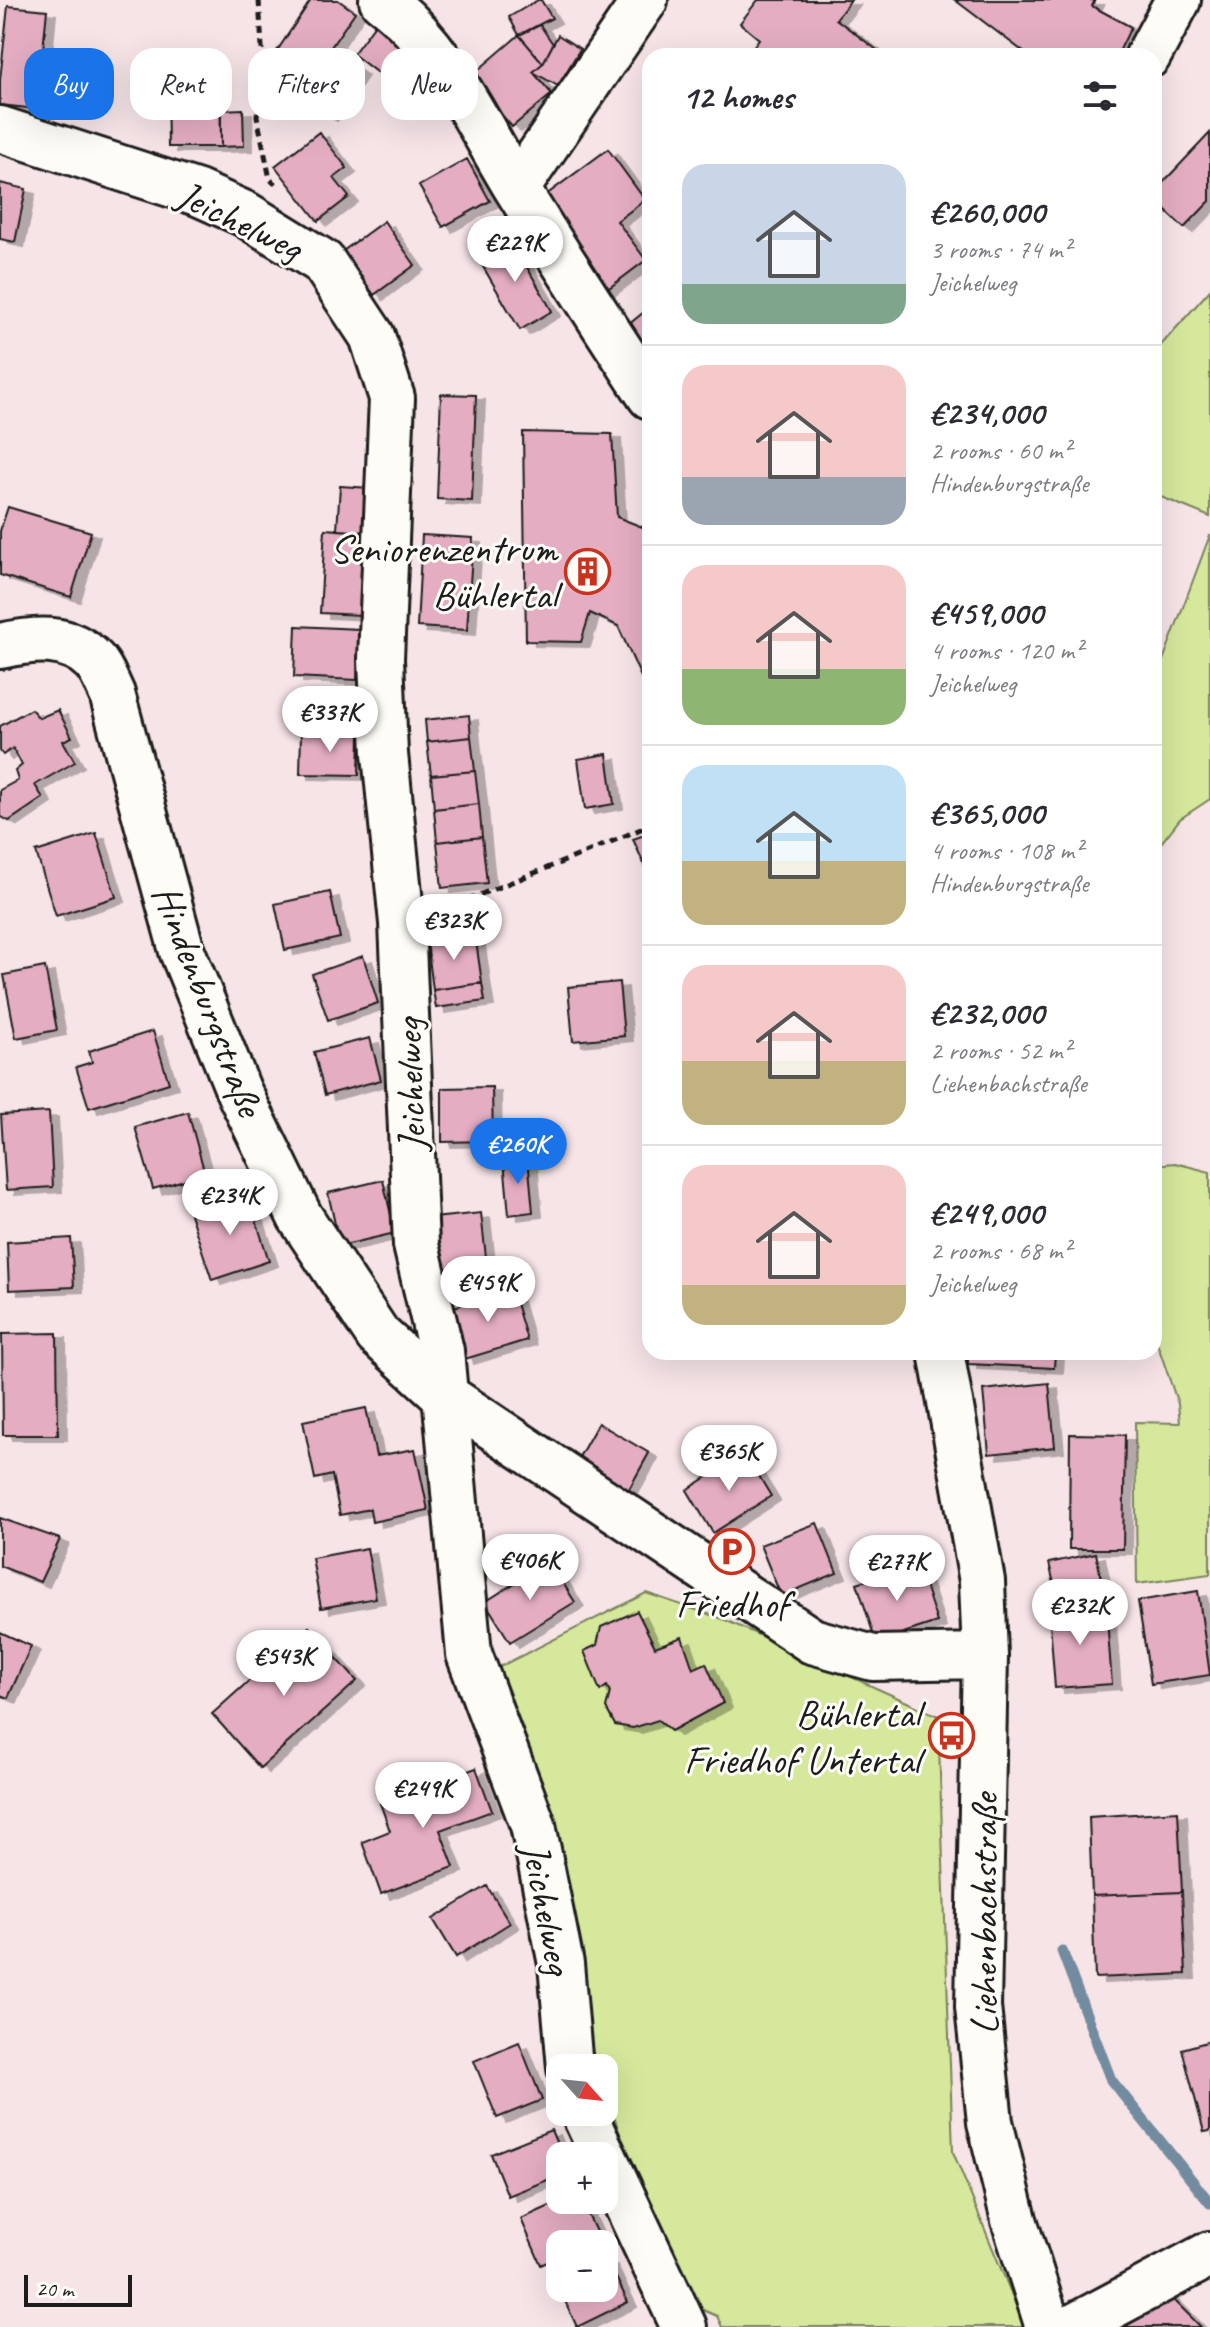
<!DOCTYPE html>
<meta charset="utf-8">
<style>
:root{--surface:#fff;--page:#f2f2f3;--text:#2b2b33;--muted:#7c7c81;--line:#e1e1e2;--accent:#1a73e8}
body{margin:0;font-family:Caveat,sans-serif;background:var(--page);color:var(--text);height:100vh;display:flex;flex-direction:column;font-size:30px;white-space:nowrap}
*{box-sizing:border-box;margin:0}
p{font-size:26px;color:var(--muted)}
.icon{flex:none;width:44px;height:44px;fill:none;stroke:currentColor;stroke-width:2;stroke-linecap:round;stroke-linejoin:round}
.map{position:relative;flex:1;overflow:hidden}
.drawer{position:absolute;left:642px;top:48px;width:520px;height:1312px;display:flex;flex-direction:column;background:var(--surface);border-radius:24px;box-shadow:0 8px 32px #0002}
.drawer>*{flex:none}
.top-card{position:absolute;left:24px;top:48px;width:498px;height:72px;display:flex;gap:16px}
.needle{width:52px;rotate:117deg}
.controls{position:absolute;left:546px;top:2054px;display:grid;gap:16px}
.controls a{display:grid;place-items:center;width:72px;height:72px;border-radius:16px;background:var(--surface);box-shadow:0 8px 32px #0002;font-size:40px}
.scale{position:absolute;left:24px;bottom:20px;width:108px;box-sizing:border-box;padding-left:8px;border:4px solid #1c1c1c;border-top:0;font-size:22px;line-height:28px;white-space:nowrap;color:#1c1c1c;-webkit-text-stroke:6px #fdfcf7;paint-order:stroke}
.price{position:absolute;translate:-50% -68px;padding:0 18px;border-radius:28px;background:#fff;color:#222;font-size:26px;line-height:52px;filter:drop-shadow(0 2px 4px #0008)}
.price::after{content:'';position:absolute;left:50%;top:48px;width:24px;height:18px;margin-left:-12px;background:inherit;clip-path:polygon(0 0,100% 0,50% 100%)}
.price.current{background:var(--accent);color:#fff}
ul{padding:0;list-style:none}
li{display:flex;align-items:center;gap:24px;height:200px;padding:0 40px}
li+li{border-top:2px solid var(--line)}
li span{display:grid;place-items:center;flex:none;width:224px;height:160px;border-radius:24px;color:#555}
li>.icon{margin-inline-start:auto}
span .icon{width:96px;height:96px;fill:#fffc;stroke-width:1}
li b{font-size:34px}
h2{display:flex;justify-content:space-between;align-items:center;height:96px;padding:0 40px;font-size:34px}
.chip{padding:0 28px;border-radius:24px;background:var(--surface);box-shadow:0 8px 32px #0002;font-size:28px;line-height:72px}
.chip.current{background:var(--accent);color:#fff}
.map>svg:first-child{display:block}
.green{fill:#d5e89c;stroke:#78825c;stroke-width:2}
.lines{fill:none;stroke-linecap:round;stroke-linejoin:round}
.stream{stroke:#728b9f;stroke-width:11}
.building{fill:#e4adc2;stroke:#1c1c1c;stroke-width:2;filter:url(#shadow)}
.minor-casing{stroke:#1c1c1c;stroke-width:50}
.path{stroke:#1c1c1c;stroke-width:5;stroke-dasharray:8 6;stroke-linecap:butt}
.minor{stroke:#fdfcf7;stroke-width:44}
.labels{text-anchor:middle;stroke-width:6;stroke-linejoin:round;paint-order:stroke}
.street-label{font-size:40px;fill:#1c1c1c;stroke:#fdfcf7}
.poi-label{font-size:40px;fill:#1c1c1c;stroke:#fdfcf7;text-anchor:end}
</style>
<div class="map">
<svg width="1210" height="2327" viewBox="0 0 1210 2327">
<defs>
<filter id="shadow"><feDropShadow dx="9" dy="5" stdDeviation="0" flood-color="#0004"/></filter>
</defs>
<rect width="100%" height="100%" fill="#f6e4e7"/>
<filter id="ink" filterUnits="userSpaceOnUse"><feTurbulence type="fractalNoise" baseFrequency=".0125" numOctaves="2"/><feDisplacementMap in="SourceGraphic" scale="16" xChannelSelector="R" yChannelSelector="G"/><feConvolveMatrix kernelMatrix="1 2 1 2 8 2 1 2 1" color-interpolation-filters="sRGB"/></filter>
<g filter="url(#ink)">
<path class="green" d="M1210 290V517L1154 494V353Z
M1210 535V799L1180 819 1154 852V679H1156Z
M1175 1163 1210 1172V1574L1137 1584 1135 1422 1180 1423 1178 1404 1154 1334V1165Z
M646 1593 723 1619 938 1716 953 2152 1025 2327H722L717 2316 696 2307 628 2158 604 2086V2068H598L581 2018 560 1855 499 1667Z"/>
<g class="lines">
<path class="stream" d="M1062 1951 1111 2080 1210 2203"/>
</g>
<path class="building" d="M311 0H338L355 12 329 50 359 71 328 116 263 72Z
M538 0H541L552 18 519 35 509 17Z
M758 0H851L836 19 885 56H746L759 39 740 23Z
M955 0H1095L1092 6 1131 27 1117 56H1029Z
M8 6 47 10 37 109 0 105V80Z
M376 23 402 44 380 75 353 54Z
M540 25 553 44 543 63 519 35Z
M519 35 543 63 533 72 552 94 512 127 470 77Z
M558 35 580 49 558 86 533 72 543 63Z
M220 82 221 147H168L167 83Z
M243 109 244 146 221 147V110Z
M319 132 347 168 334 178 349 197 318 221 275 166Z
M1210 133V201L1184 228 1154 200V192Z
M608 149 645 200 617 221 646 260 605 291 538 201Z
M467 159 490 201 443 227 419 186Z
M0 183 26 189 15 242 0 239Z
M384 221 415 265 374 295 343 251Z
M511 239 552 311 520 330 478 258Z
M650 307V364L622 330Z
M441 394 476 395 472 501 437 499Z
M523 432 612 434 617 517 650 530V697L618 626 590 613 581 642 526 641Z
M340 486 370 488 367 532 337 530Z
M8 507 91 532 71 597 0 575V531Z
M325 529 367 532 361 615 320 613Z
M422 535 473 538 467 630 417 627Z
M296 626 359 629 357 680 294 677Z
M31 709 39 718 58 710 72 737 63 741 75 762 35 785 43 798 9 821 0 816V790L18 780 15 771 22 765 13 748 3 755 0 751V726Z
M469 715 471 737 427 742 425 720Z
M301 733 360 734 359 775 300 774Z
M471 737 475 771 431 775 427 742Z
M607 754 614 804 585 809 578 759Z
M475 771 479 804 434 809 431 775Z
M479 804 482 837 437 842 434 809Z
M96 833 116 897 56 916 36 852Z
M650 833V878L633 839Z
M482 837 487 883 442 888 437 842Z
M330 892 340 938 285 950 275 904Z
M475 934 482 983 433 990 427 941Z
M363 956 378 1003 328 1020 312 974Z
M45 967 57 1030 16 1038 4 975Z
M619 982 624 1036 573 1041 568 987Z
M482 983 485 1001 436 1008 433 990Z
M153 1031 169 1083 89 1108 76 1067 92 1062 89 1051Z
M370 1038 381 1080 325 1095 314 1052Z
M492 1087 493 1141 442 1142V1088Z
M49 1112 53 1187 6 1190 1 1115Z
M188 1112 205 1174 153 1189 135 1127Z
M528 1158 533 1212 509 1215 504 1160Z
M383 1180 395 1233 340 1246 328 1193Z
M248 1195 269 1261 212 1280 190 1214Z
M481 1213 487 1266 430 1272 424 1219Z
M71 1238 74 1287 9 1290 7 1242Z
M512 1290 527 1340 465 1359 450 1308Z
M57 1333 58 1435H3L2 1334Z
M968 1352H1055L1054 1368 968 1364Z
M1049 1383 1055 1447 989 1454 983 1390Z
M366 1408 376 1456 415 1449 428 1510 372 1522 370 1509 340 1515 332 1475 315 1479 303 1421Z
M598 1423 649 1453 624 1498 573 1468Z
M1070 1434 1125 1435 1123 1549H1069Z
M745 1453 771 1496 713 1533 687 1490Z
M0 1518 60 1539 40 1582 0 1566Z
M817 1523 837 1573 781 1596 760 1545Z
M367 1548 376 1598 321 1608 312 1558Z
M1096 1553 1102 1582 1056 1592 1049 1563Z
M549 1561 575 1602 510 1642 485 1602Z
M918 1564 937 1622 876 1642 857 1583Z
M1198 1591 1210 1675 1151 1684 1138 1601Z
M1106 1606 1112 1684 1055 1688 1049 1610Z
M637 1611 655 1647 682 1637 693 1669 706 1663 723 1703 671 1731 658 1720 633 1728 615 1725 606 1708 610 1692 607 1686 600 1691 584 1651 597 1645 601 1627Z
M309 1627 357 1681 260 1768 212 1714Z
M0 1632 31 1646 8 1698 0 1695Z
M476 1768 492 1811 440 1830 454 1867 381 1894 362 1842 390 1831 380 1803Z
M1178 1811 1182 1892 1092 1896 1089 1817Z
M487 1886 510 1923 456 1957 433 1919Z
M1182 1892 1186 1974 1095 1978 1092 1896Z
M1210 2041V2131L1204 2132 1182 2049Z
M519 2042 542 2100 497 2118 474 2061Z
M551 2130 562 2156 560 2175 508 2196 491 2154Z
M563 2200H581L599 2238 587 2244H560V2256L541 2265 521 2219Z
M608 2261 628 2302 577 2327 558 2286 604 2288V2263Z
M1157 2283 1201 2327H1113Z"/>
<g class="lines">
<defs>
<path id="minor" d="M382 0C444 46 477 124 517 189 560 258 605 327 650 396
M1148 56 1178 0
M0 129 198 193 245 214 323 262 372 336 392 398 381 659 385 754 402 923 416 1245 441 1351 469 1654 533 1825 561 1964 570 2068
M517 188 645 0
M0 646C33 639 68 634 94 661 102 669 107 684 112 694L182 951 239 1092 300 1217 378 1335 443 1394 812 1641 873 1658 985 1656
M941 1352 982 1581 985 1656 978 2007 990 2122 1014 2220 1048 2327
M583 2112 684 2327
M1073 2327 1210 2254"/>
</defs>
<use href="#minor" class="minor-casing"/>
<path class="path" d="M259 0 262 47 257 116 270 179 275 184
M441 910 585 853 650 825"/>
<use href="#minor" class="minor"/>
</g>
</g>
<defs>
<symbol id="building-ring" viewBox="-11 -11 22 22"><circle r="9.5" fill="#fdfcf7" stroke="#c8321e" stroke-width="1.5"/><path d="M-4-6H4V6H1V3H-1V6H-4ZM-2.5-4.3h1.7v1.8h-1.7ZM.8-4.3h1.7v1.8H.8ZM-2.5-1h1.7V.8h-1.7ZM.8-1h1.7V.8H.8Z" fill="#c8321e"/></symbol>
<symbol id="parking-ring" viewBox="-11 -11 22 22"><circle r="9.5" fill="#fdfcf7" stroke="#c8321e" stroke-width="1.5"/><path d="M-3.5-5.5H1a3.5 3.5 0 0 1 0 7H-1V5.5H-3.5ZM-1-3.4V-.6H.8a1.4 1.4 0 0 0 0-2.8Z" fill="#c8321e"/></symbol>
<symbol id="bus-ring" viewBox="-11 -11 22 22"><circle r="9.5" fill="#fdfcf7" stroke="#c8321e" stroke-width="1.5"/><path d="M-5-6H5V4H4V6H2V4H-2V6H-4V4H-5ZM-3.5-4V0h7V-4ZM-3.5 1.2v1.5H-2V1.2ZM2 1.2v1.5H3.5V1.2Z" fill="#c8321e"/></symbol>
</defs>
<g fill-rule="evenodd">
<use href="#building-ring" x="562" y="546" width="51" height="51"/>
<use href="#parking-ring" x="706" y="1526" width="51" height="51"/>
<use href="#bus-ring" x="926" y="1710" width="51" height="51"/>
</g>
<g class="labels">
<g class="street-label">
<text transform="translate(240 220) rotate(26)" y="14">Jeichelweg</text>
<text transform="translate(209 1000) rotate(69)" y="14">Hindenburgstraße</text>
<text transform="translate(409 1085) rotate(-92)" y="14">Jeichelweg</text>
<text transform="translate(548 1908) rotate(79)" y="14">Jeichelweg</text>
<text transform="translate(983 1914) rotate(-90)" y="14">Liehenbachstraße</text>
</g>
<g class="poi-label">
<text x="557" y="562">Seniorenzentrum<tspan x="557" dy="46">Bühlertal</tspan></text>
<text x="732" y="1617" text-anchor="middle">Friedhof</text>
<text x="920" y="1727">Bühlertal<tspan x="920" dy="46">Friedhof Untertal</tspan></text>
</g>
</g>
</svg>
<div class="controls">
<a><svg class="needle" viewBox="-14 -14 28 28"><path d="M0-13l5 13h-10z" fill="#e53935"/><path d="M0 13l5-13h-10z" fill="#7c7c81"/></svg></a>
<a>+</a>
<a>−</a>
</div>
<div class="scale">20 m</div>
<b class="price" style="left:515px;top:284px">€229K</b>
<b class="price" style="left:330px;top:754px">€337K</b>
<b class="price" style="left:454px;top:962px">€323K</b>
<b class="price current" style="left:518px;top:1186px">€260K</b>
<b class="price" style="left:230px;top:1237px">€234K</b>
<b class="price" style="left:488px;top:1324px">€459K</b>
<b class="price" style="left:729px;top:1493px">€365K</b>
<b class="price" style="left:530px;top:1602px">€406K</b>
<b class="price" style="left:897px;top:1603px">€277K</b>
<b class="price" style="left:1080px;top:1647px">€232K</b>
<b class="price" style="left:284px;top:1698px">€543K</b>
<b class="price" style="left:423px;top:1830px">€249K</b>
<div class="top-card">
<a class="chip current">Buy</a>
<a class="chip">Rent</a>
<a class="chip">Filters</a>
<a class="chip">New</a>
</div>
<section class="drawer">
<h2>12 homes<svg class="icon" aria-label="filters" viewBox="0 0 24 24"><path d="M4 7h16M4 17h16"/><circle cx="9" cy="7" r="2"/><circle cx="15" cy="17" r="2"/></svg></h2>
<ul>
<li><span style="background:linear-gradient(#c9d6e8 75%,#7fa58c 0)"><svg class="icon" aria-label="home" viewBox="0 0 24 24"><path d="M3 11l9-7 9 7M6 9v11h12V9"/></svg></span><div><b>€260,000</b><p>3 rooms · 74 m²</p><p>Jeichelweg</p></div></li>
<li><span style="background:linear-gradient(#f6c9c9 70%,#9aa5b1 0)"><svg class="icon" aria-label="home" viewBox="0 0 24 24"><path d="M3 11l9-7 9 7M6 9v11h12V9"/></svg></span><div><b>€234,000</b><p>2 rooms · 60 m²</p><p>Hindenburgstraße</p></div></li>
<li><span style="background:linear-gradient(#f6c9c9 65%,#8fb573 0)"><svg class="icon" aria-label="home" viewBox="0 0 24 24"><path d="M3 11l9-7 9 7M6 9v11h12V9"/></svg></span><div><b>€459,000</b><p>4 rooms · 120 m²</p><p>Jeichelweg</p></div></li>
<li><span style="background:linear-gradient(#bfe0f5 60%,#c2b280 0)"><svg class="icon" aria-label="home" viewBox="0 0 24 24"><path d="M3 11l9-7 9 7M6 9v11h12V9"/></svg></span><div><b>€365,000</b><p>4 rooms · 108 m²</p><p>Hindenburgstraße</p></div></li>
<li><span style="background:linear-gradient(#f6c9c9 60%,#c2b280 0)"><svg class="icon" aria-label="home" viewBox="0 0 24 24"><path d="M3 11l9-7 9 7M6 9v11h12V9"/></svg></span><div><b>€232,000</b><p>2 rooms · 52 m²</p><p>Liehenbachstraße</p></div></li>
<li><span style="background:linear-gradient(#f6c9c9 75%,#c2b280 0)"><svg class="icon" aria-label="home" viewBox="0 0 24 24"><path d="M3 11l9-7 9 7M6 9v11h12V9"/></svg></span><div><b>€249,000</b><p>2 rooms · 68 m²</p><p>Jeichelweg</p></div></li>
</ul>
</section>
</div>
